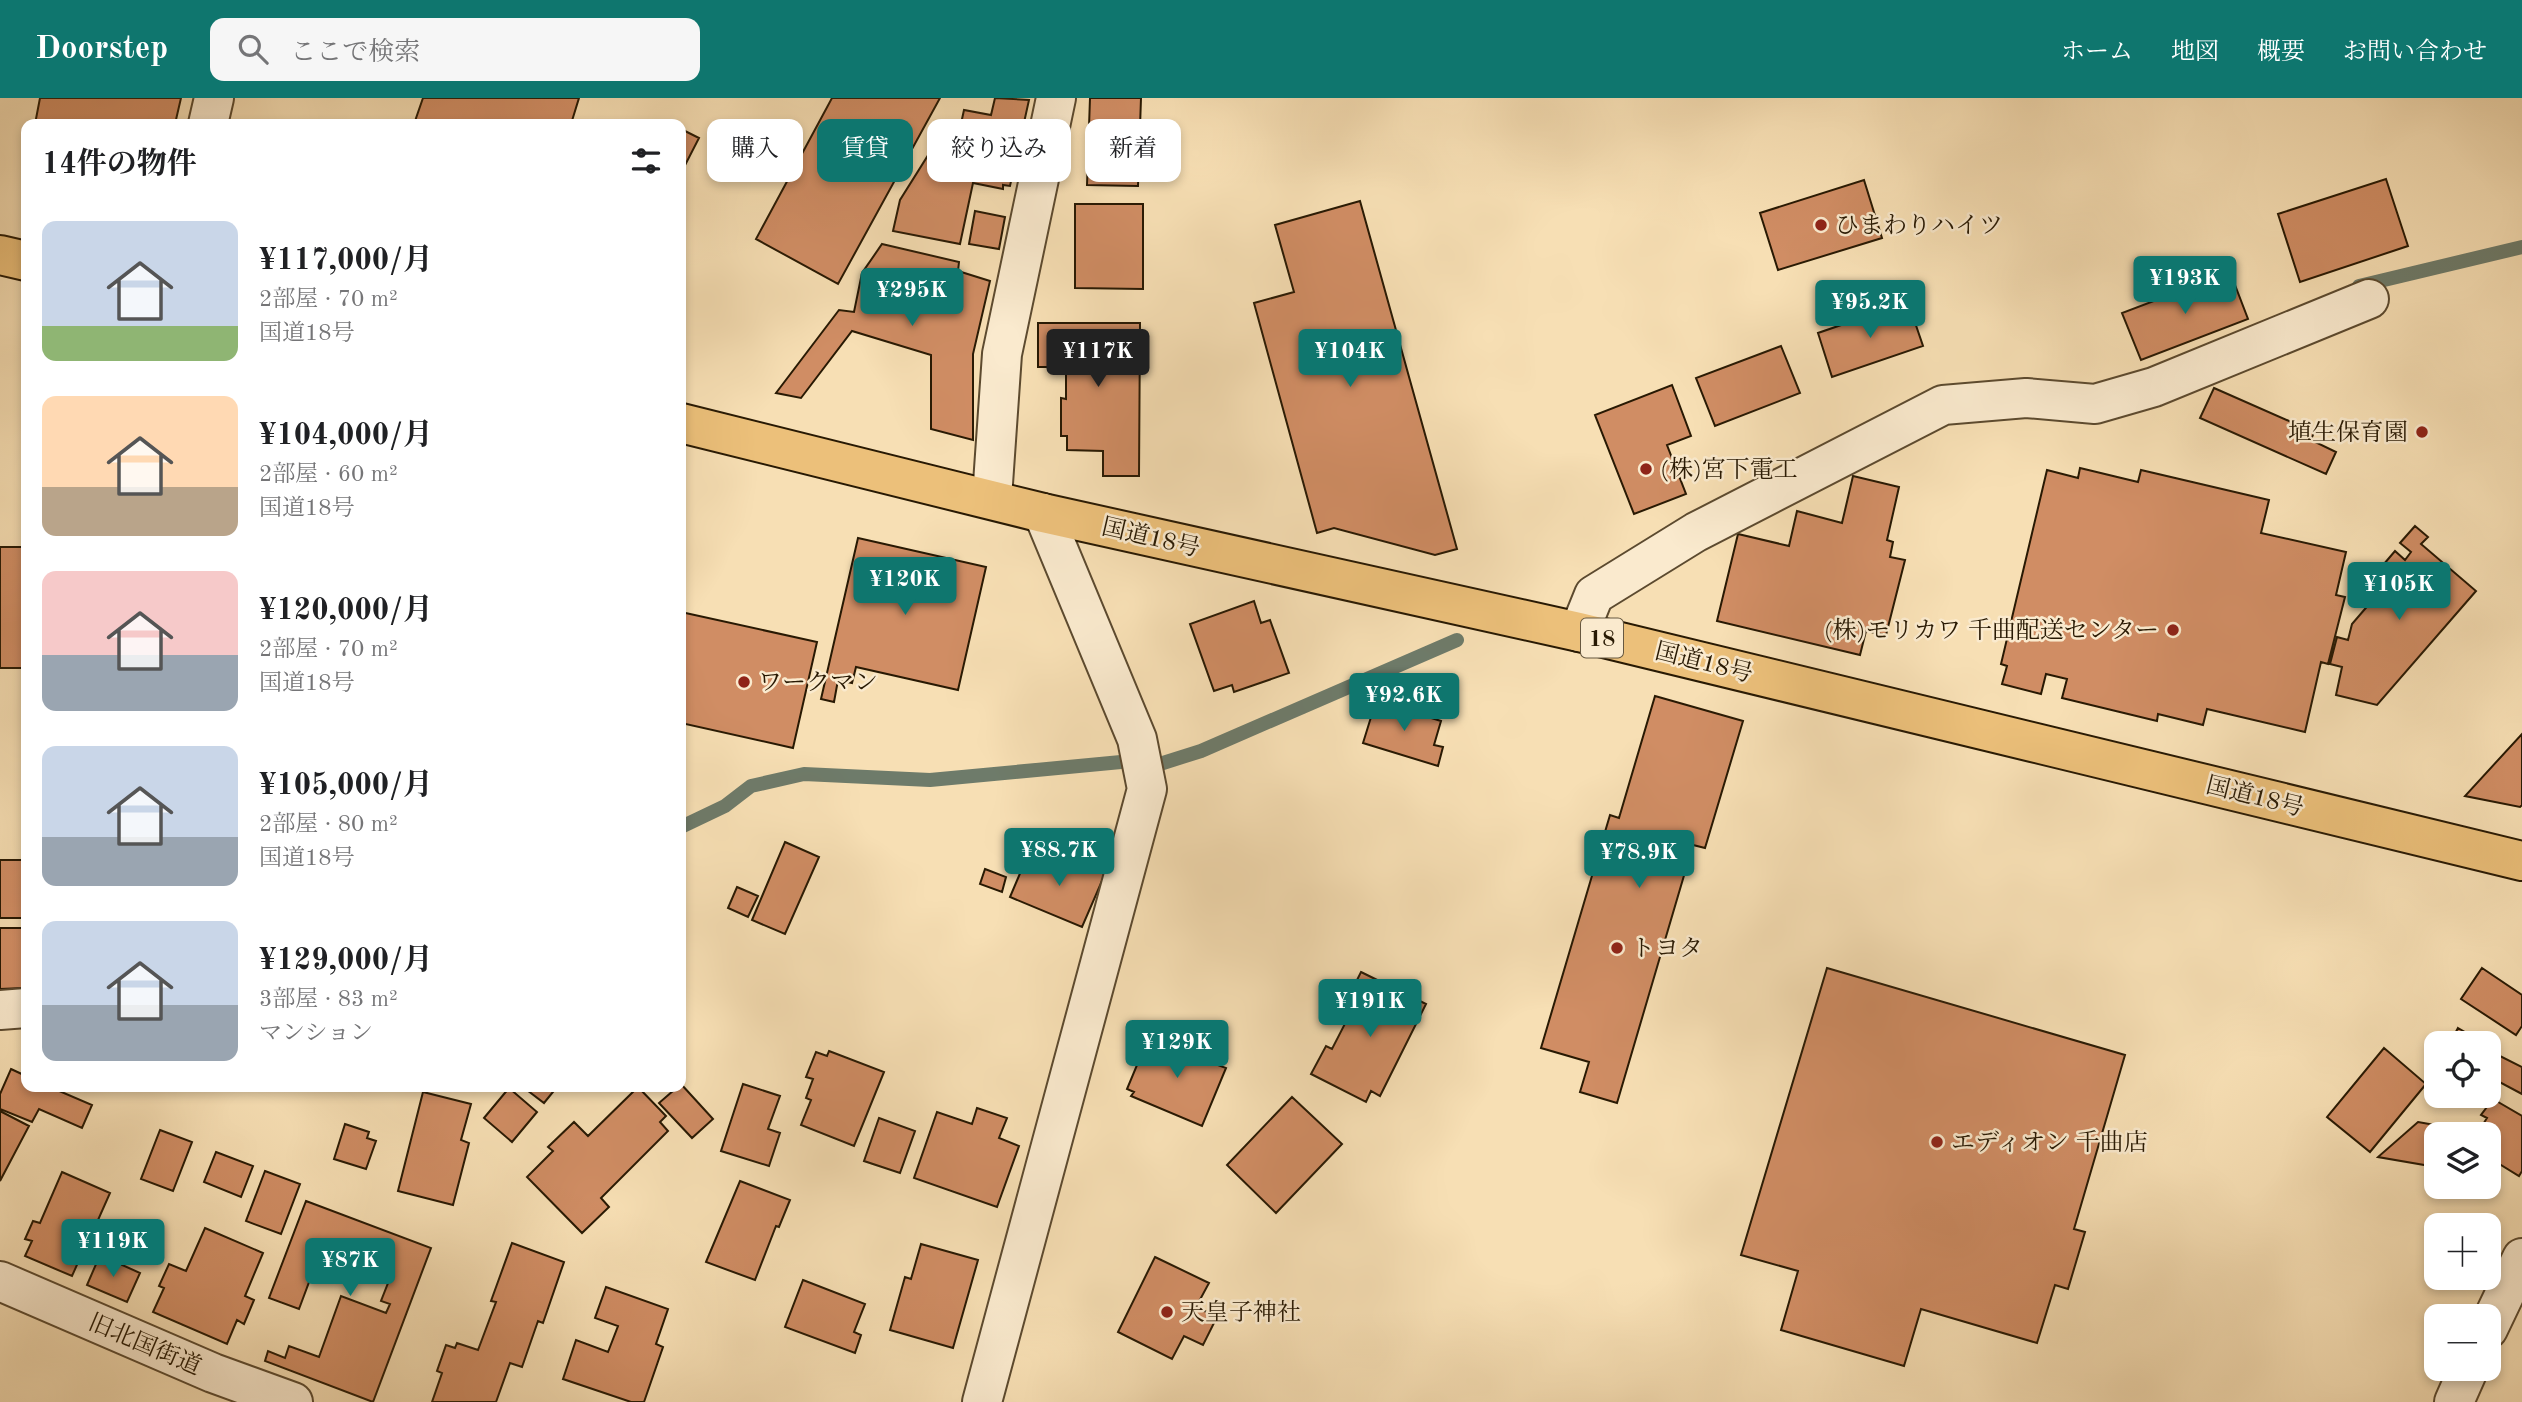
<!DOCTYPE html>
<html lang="ja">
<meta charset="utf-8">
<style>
:root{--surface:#fff;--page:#f6f6f6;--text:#202124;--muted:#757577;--accent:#0f766e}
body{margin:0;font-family:"Old Standard TT","Noto Serif JP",serif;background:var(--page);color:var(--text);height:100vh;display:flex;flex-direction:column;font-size:26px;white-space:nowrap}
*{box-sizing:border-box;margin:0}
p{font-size:23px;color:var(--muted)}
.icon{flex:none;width:38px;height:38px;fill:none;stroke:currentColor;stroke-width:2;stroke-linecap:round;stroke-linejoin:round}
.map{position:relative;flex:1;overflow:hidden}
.panel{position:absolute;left:21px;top:21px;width:665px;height:973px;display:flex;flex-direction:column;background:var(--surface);border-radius:14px;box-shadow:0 4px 10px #0003}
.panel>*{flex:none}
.hud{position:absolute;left:707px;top:21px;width:665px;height:63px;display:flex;gap:14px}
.controls{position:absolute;left:2424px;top:933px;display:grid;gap:14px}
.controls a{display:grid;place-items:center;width:77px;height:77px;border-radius:14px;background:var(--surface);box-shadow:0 4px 10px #0003;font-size:35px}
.price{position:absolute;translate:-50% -60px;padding:0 16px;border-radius:7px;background:var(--accent);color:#fff;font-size:23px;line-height:46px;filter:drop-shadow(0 2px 4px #0008)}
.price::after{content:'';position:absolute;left:50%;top:42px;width:21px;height:16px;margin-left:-10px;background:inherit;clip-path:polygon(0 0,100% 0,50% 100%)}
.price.selected{background:#222;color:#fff}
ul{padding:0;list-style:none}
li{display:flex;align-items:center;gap:21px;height:175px;padding:0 21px}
li span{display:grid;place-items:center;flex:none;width:196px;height:140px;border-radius:14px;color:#555}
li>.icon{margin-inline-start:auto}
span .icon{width:84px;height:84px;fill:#fffc;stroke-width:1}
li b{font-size:30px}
h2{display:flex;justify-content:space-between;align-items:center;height:84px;padding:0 21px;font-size:30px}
.chip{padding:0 24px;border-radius:14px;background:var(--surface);box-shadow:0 4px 10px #0003;font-size:24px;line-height:63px}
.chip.selected{background:var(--accent);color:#fff}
header{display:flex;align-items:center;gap:42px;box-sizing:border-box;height:98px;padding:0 35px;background:var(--accent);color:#fff}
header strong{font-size:33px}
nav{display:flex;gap:38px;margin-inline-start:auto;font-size:24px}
.search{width:490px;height:63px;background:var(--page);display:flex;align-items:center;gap:18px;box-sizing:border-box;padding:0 24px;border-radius:14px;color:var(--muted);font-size:26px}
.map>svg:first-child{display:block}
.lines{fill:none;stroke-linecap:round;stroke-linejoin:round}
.stream{stroke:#6e7b6a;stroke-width:14}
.building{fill:#d08d64;stroke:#281903;stroke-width:2;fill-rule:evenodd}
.street-casing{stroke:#5c4a2f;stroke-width:42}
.highway-casing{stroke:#281903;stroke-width:42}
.street{stroke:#faeace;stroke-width:38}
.highway{stroke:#ecc07a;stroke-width:38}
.poi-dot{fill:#8f2418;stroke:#faeace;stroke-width:2.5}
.labels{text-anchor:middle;stroke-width:5;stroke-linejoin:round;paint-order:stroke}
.shield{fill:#faeace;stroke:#675840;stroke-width:2}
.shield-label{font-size:23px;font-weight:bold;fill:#281903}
.poi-label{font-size:24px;fill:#281903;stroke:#faeace;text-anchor:start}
.street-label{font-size:24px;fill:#281903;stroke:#faeace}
</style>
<header>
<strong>Doorstep</strong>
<div class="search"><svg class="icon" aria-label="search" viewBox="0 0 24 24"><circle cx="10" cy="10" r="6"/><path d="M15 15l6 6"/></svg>ここで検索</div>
<nav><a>ホーム</a><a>地図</a><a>概要</a><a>お問い合わせ</a></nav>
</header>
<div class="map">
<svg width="2522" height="1304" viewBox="0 0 2522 1304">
<rect width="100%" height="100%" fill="#f7dfb4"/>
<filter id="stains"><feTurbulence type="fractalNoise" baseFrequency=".00286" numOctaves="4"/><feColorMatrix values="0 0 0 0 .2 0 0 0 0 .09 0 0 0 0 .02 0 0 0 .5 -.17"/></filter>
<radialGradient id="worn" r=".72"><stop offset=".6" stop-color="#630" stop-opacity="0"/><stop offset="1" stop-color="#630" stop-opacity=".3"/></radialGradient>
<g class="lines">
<path class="stream" d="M2359 188 2522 149
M1163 665 1201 653 1457 542
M681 729 725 708 751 688 804 676 930 682 1121 664"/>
</g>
<path class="building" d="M40 0H181L175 26H35Z
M423 0H579L571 26H414Z
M832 0H940L838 186 756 141Z
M995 0 1029 2 1010 88 1003 87V91L973 85 960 146 893 133 900 102 932 51 950 55 947 71 956 72 962 45 957 44 964 12 991 17Z
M1090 0H1141L1138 88 1087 87Z
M681 31 699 40 681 75Z
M2386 81 2408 148 2300 184 2278 116Z
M1864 82 1882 140 1778 172 1760 115Z
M1360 103 1457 451 1435 457 1334 430 1317 435 1254 205 1294 194 1275 127Z
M1075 106H1143V191L1075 190Z
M975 113 1005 119 999 151 969 146Z
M882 146 959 164 958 173 990 183 973 256V342L931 331V257L852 233 801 300 776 295 839 212 854 214 862 175ZM905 185 954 193 952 208 902 199Z
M2230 174 2248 221 2141 262 2122 215Z
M1908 204 1923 248 1832 279 1818 235Z
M1038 225H1140L1139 378H1103V353L1067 352V338H1061V300L1066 301V269H1038Z
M1781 248 1800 295 1715 328 1696 280Z
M1672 287 1691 338 1667 347 1686 396 1634 416 1595 317Z
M2214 290 2314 334 2311 342 2336 354 2326 376 2200 320Z
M2080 370 2138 384 2141 372 2269 402 2261 435 2346 454 2336 497 2345 499 2328 566 2321 564 2305 634 2207 611 2203 627 2158 616 2157 623 2062 600 2067 581 2046 576 2041 596 2002 586 2007 568 2001 566 2047 372 2078 380Z
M1853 378 1899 389 1887 442 1893 444 1890 459 1905 462 1886 537 1866 533 1860 557 1717 523 1738 436 1789 448 1797 413 1842 425Z
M2415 428 2428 439 2421 446 2476 493 2377 607 2336 597 2342 569 2330 566 2337 539 2348 542 2352 526 2389 483 2378 473 2395 453 2405 462 2411 454 2400 445Z
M858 440 986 469 958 592 856 569 852 585 838 582 834 604 821 601Z
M0 449H26V570H0Z
M1254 503 1261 525 1270 522 1289 575 1234 594 1232 587 1214 593 1190 526Z
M681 514 817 544 793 650 681 625Z
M1655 598 1743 623 1705 750 1693 747 1617 1005 1580 994 1589 964 1541 950 1610 717 1619 720Z
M1376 603 1441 623 1434 647 1443 649 1438 668 1363 645Z
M2522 636V707L2520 709 2465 698Z
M785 744 819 759 785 836 752 822Z
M1053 754 1105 776 1082 829 1010 799 1027 759 1047 767Z
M0 762H22L23 820H0Z
M985 771 1006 779 1002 794 980 786Z
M737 789 758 798 748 819 728 810Z
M0 830H24V890L0 891Z
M1827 870 2125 957 2074 1131 2085 1134 2068 1191 2055 1187 2037 1245 1921 1211 1904 1268 1781 1232 1798 1173 1741 1157Z
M2482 870 2522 897V928L2516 937 2461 901Z
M1361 874 1426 906 1380 998 1371 993 1366 1004 1311 976 1326 948 1332 951 1351 914 1343 910Z
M2458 930 2477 941 2474 945H2450Z
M1158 936 1201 954 1199 960 1226 970 1202 1028 1131 998 1134 994 1127 991 1142 955 1149 958Z
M2384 950 2426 986 2370 1054 2327 1019Z
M2488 952 2522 969V996L2488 978Z
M829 953 884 974 854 1048 801 1027 811 1002 806 1000 813 981 806 979 816 954 827 958Z
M11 971 26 978V989H50L92 1007 82 1030 39 1011 32 1024 0 1011V996Z
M681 986 713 1021 692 1040 659 1005Z
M743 986 780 998 768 1031 780 1035 769 1068 721 1053Z
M523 989H557L544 1005Z
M638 989 666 1018 660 1024 668 1033 601 1100 609 1109 582 1135 527 1079 553 1053 548 1049 574 1024 588 1038Z
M509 990 537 1014 512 1044 484 1020Z
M423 994 471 1006 461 1042 469 1045 453 1107 398 1093Z
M1292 999 1342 1046 1276 1115 1227 1067Z
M2493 1001 2522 1018V1073L2519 1078 2488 1059V1036H2477L2487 1020 2481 1017Z
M977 1010 1007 1020 999 1040 1019 1048 997 1109 914 1080 937 1014 972 1026Z
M0 1013 29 1028 0 1083Z
M879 1020 915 1033 900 1075 864 1063Z
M2418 1024 2463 1032V1036H2436V1069L2378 1059Z
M345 1026 369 1034 367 1040 376 1043 366 1071 334 1061Z
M160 1032 192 1044 173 1093 141 1081Z
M216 1054 253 1068 241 1099 204 1084Z
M265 1073 300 1086 281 1136 246 1123Z
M62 1074 110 1095 98 1122 103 1124 86 1163 80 1160 72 1178 25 1158 32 1143 25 1141 33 1123 40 1125Z
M740 1083 790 1102 779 1129 776 1128 755 1182 706 1164Z
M306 1103 431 1150 373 1304 265 1263 268 1253 285 1260 289 1248 319 1259 341 1198 386 1215 390 1206 381 1203 388 1185 344 1169 347 1162 321 1152 299 1211 269 1200Z
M205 1130 263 1155 245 1198 254 1202 244 1226 237 1222 227 1246 153 1214 164 1190 159 1188 169 1166 186 1173Z
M512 1145 564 1164 543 1225 538 1223 522 1269 510 1265 496 1304H432L442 1275 437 1273 446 1247 455 1250 457 1245 478 1252 496 1204 491 1203Z
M921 1146 978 1162 953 1250 890 1232 905 1179 911 1181Z
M100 1157 140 1175 127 1204 87 1187Z
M1155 1159 1209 1185 1196 1209 1217 1219 1203 1247 1184 1238 1172 1261 1118 1234Z
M803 1182 865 1206 854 1234 861 1237 855 1255 785 1229Z
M606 1189 668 1211 656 1246 663 1249 644 1304H631L563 1281 576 1242 608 1254 618 1228 595 1220Z"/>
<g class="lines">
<defs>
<path id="street" d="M208 26 214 0
M992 400 1002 256 1056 0
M1579 534 1594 497 1696 434 1943 307 2026 300 2095 306 2154 289 2369 201
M0 912 26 910
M0 1183 213 1275 293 1304
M2488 1231 2522 1160
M982 1304 1147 691 1137 641 1043 415
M2454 1304 2469 1270"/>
<path id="highway" d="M0 157 26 163
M681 325 1043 415 1579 534 2522 763"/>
</defs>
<use href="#street" class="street-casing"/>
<use href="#highway" class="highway-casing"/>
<use href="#street" class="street"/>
<use href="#highway" class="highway"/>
</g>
<g class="poi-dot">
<circle cx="1821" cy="127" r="7"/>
<circle cx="2422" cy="334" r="7"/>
<circle cx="1646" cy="371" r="7"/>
<circle cx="2173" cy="532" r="7"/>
<circle cx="744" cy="584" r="7"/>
<circle cx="1617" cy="850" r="7"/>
<circle cx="1937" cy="1044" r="7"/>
<circle cx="1167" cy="1214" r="7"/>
</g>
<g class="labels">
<rect class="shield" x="1581" y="520.5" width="42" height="39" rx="5"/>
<g class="shield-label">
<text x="1602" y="548">18</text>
</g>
<g class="poi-label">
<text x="1835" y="135">ひまわりハイツ</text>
<text x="2408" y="342" text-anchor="end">埴生保育園</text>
<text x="1660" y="379">(株)宮下電工</text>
<text x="2159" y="540" text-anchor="end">(株)モリカワ 千曲配送センター</text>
<text x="758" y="592">ワークマン</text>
<text x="1631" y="858">トヨタ</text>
<text x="1951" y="1052">エディオン 千曲店</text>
<text x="1181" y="1222">天皇子神社</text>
</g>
<g class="street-label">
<text transform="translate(1151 439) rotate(13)" y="8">国道18号</text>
<text transform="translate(1704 564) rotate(14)" y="8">国道18号</text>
<text transform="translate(2255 698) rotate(14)" y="8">国道18号</text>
<text transform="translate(145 1246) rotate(23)" y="8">旧北国街道</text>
</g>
</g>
<rect width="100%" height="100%" filter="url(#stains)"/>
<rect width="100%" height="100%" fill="url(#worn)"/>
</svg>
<div class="controls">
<a><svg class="icon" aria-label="locate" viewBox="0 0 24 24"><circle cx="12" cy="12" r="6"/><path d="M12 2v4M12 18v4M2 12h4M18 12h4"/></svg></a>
<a><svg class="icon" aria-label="layers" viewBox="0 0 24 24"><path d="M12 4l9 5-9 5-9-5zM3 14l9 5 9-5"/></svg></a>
<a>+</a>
<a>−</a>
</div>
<b class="price" style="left:2185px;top:218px">¥193K</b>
<b class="price" style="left:912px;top:230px">¥295K</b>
<b class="price" style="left:1870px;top:242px">¥95.2K</b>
<b class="price selected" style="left:1098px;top:291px">¥117K</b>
<b class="price" style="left:1350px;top:291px">¥104K</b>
<b class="price" style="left:905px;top:519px">¥120K</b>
<b class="price" style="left:2399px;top:524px">¥105K</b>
<b class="price" style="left:1404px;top:635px">¥92.6K</b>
<b class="price" style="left:1059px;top:790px">¥88.7K</b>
<b class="price" style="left:1639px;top:792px">¥78.9K</b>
<b class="price" style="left:1370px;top:941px">¥191K</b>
<b class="price" style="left:1177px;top:982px">¥129K</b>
<b class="price" style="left:113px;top:1181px">¥119K</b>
<b class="price" style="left:350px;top:1200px">¥87K</b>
<div class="hud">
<a class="chip">購入</a>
<a class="chip selected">賃貸</a>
<a class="chip">絞り込み</a>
<a class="chip">新着</a>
</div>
<section class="panel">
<h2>14件の物件<svg class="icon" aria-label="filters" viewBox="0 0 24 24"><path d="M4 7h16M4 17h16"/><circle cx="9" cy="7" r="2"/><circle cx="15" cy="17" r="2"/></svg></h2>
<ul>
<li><span style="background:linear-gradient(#c9d6e8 75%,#8fb573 0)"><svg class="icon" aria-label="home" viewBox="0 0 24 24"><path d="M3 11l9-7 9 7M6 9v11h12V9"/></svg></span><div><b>¥117,000/月</b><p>2部屋 · 70 m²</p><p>国道18号</p></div></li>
<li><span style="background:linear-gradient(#ffd9b3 65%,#b9a48a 0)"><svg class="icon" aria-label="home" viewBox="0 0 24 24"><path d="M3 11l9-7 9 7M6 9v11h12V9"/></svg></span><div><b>¥104,000/月</b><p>2部屋 · 60 m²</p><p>国道18号</p></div></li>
<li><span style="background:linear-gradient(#f6c9c9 60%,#9aa5b1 0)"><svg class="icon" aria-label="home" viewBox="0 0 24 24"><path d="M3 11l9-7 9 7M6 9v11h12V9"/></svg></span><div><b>¥120,000/月</b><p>2部屋 · 70 m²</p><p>国道18号</p></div></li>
<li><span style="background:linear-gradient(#c9d6e8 65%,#9aa5b1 0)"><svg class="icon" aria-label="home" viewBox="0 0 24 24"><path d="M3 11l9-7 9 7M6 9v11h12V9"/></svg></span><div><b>¥105,000/月</b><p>2部屋 · 80 m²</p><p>国道18号</p></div></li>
<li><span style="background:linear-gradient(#c9d6e8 60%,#9aa5b1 0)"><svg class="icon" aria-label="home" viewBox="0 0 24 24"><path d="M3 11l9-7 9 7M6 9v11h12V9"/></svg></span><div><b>¥129,000/月</b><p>3部屋 · 83 m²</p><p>マンション</p></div></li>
</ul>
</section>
</div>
